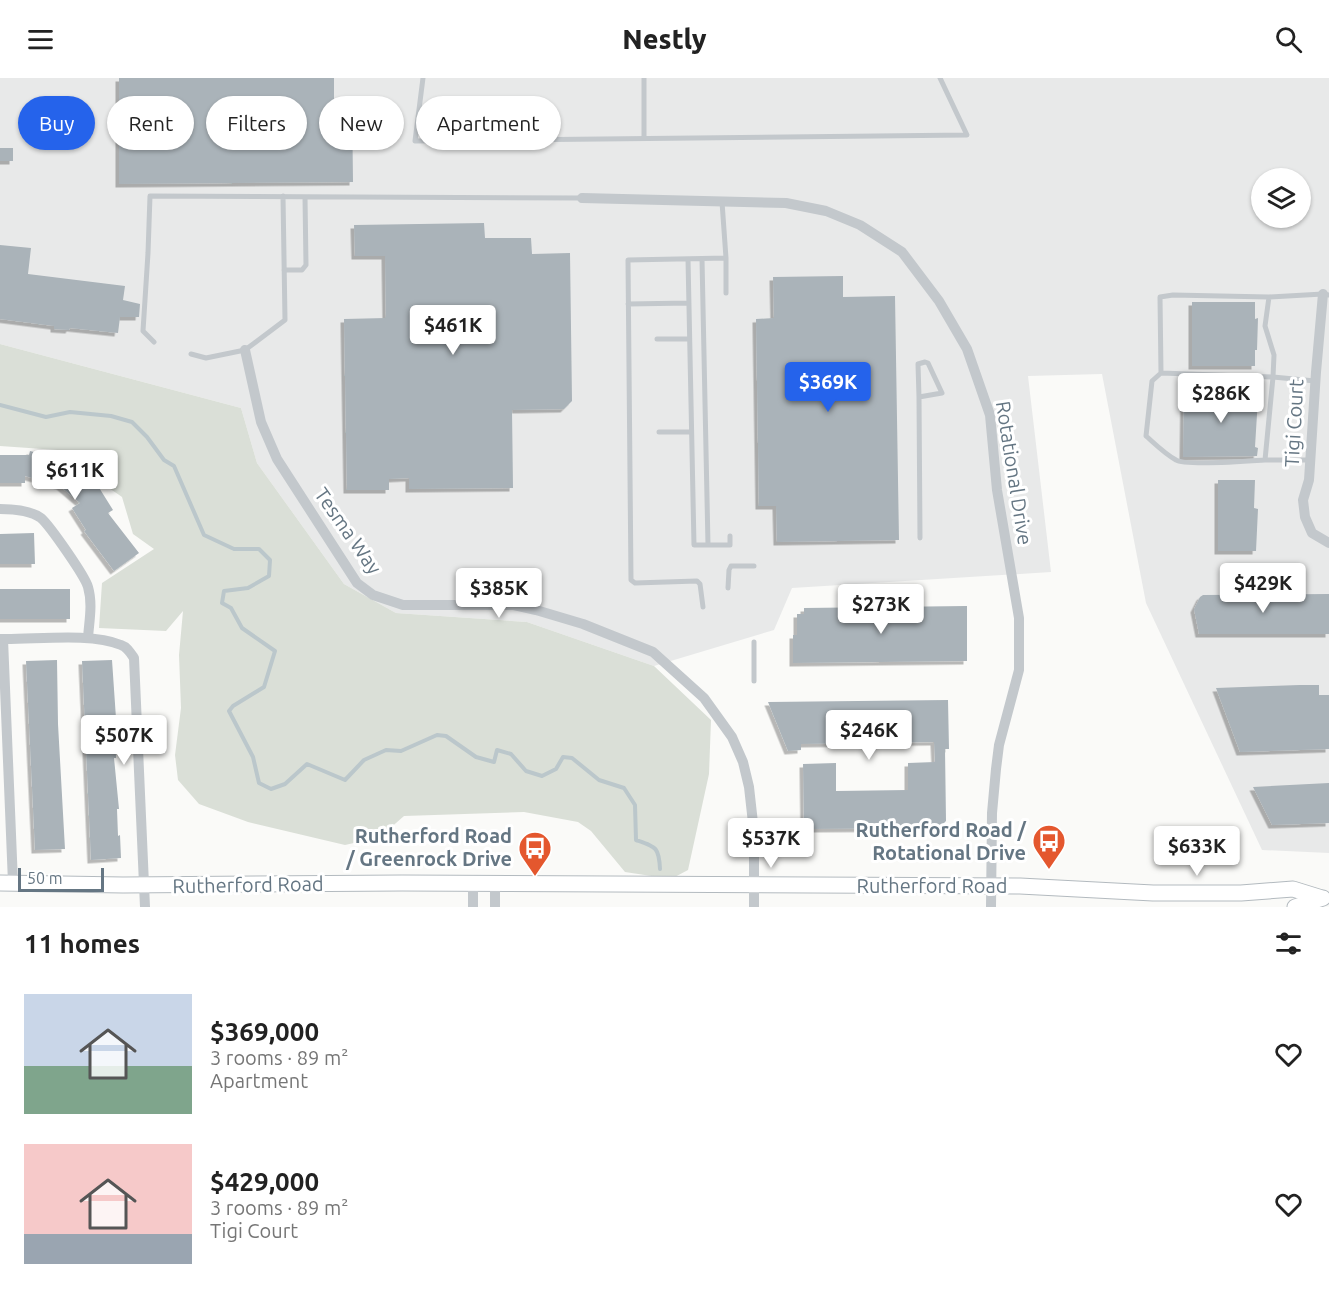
<!DOCTYPE html>
<meta charset="utf-8">
<style>
:root{--surface:#fff;--page:#f2f2f2;--text:#222;--muted:#767676;--accent:#2563eb}
body{margin:0;font-family:Ubuntu,sans-serif;background:var(--page);color:var(--text);height:100vh;display:flex;flex-direction:column;font-size:22px;white-space:nowrap}
*{box-sizing:border-box;margin:0}
p{font-size:20px;color:var(--muted)}
.icon{flex:none;width:33px;height:33px;fill:none;stroke:currentColor;stroke-width:2;stroke-linecap:round;stroke-linejoin:round}
.map{position:relative;height:829px;overflow:hidden}
.drawer{display:flex;flex-direction:column;background:var(--surface);flex:1}
.drawer>*{flex:none}
.guide{position:absolute;left:18px;top:18px;width:600px;height:54px;display:flex;gap:12px}
.fabs{position:absolute;left:1251px;top:90px;display:grid;gap:12px}
.fabs a{display:grid;place-items:center;width:60px;height:60px;border-radius:50%;background:var(--surface);box-shadow:0 2px 4px #0004;font-size:30px}
.scale{position:absolute;left:18px;bottom:15px;width:86px;box-sizing:border-box;padding-left:6px;border:3px solid #657683;border-top:0;font-size:16px;line-height:21px;white-space:nowrap;color:#657683;-webkit-text-stroke:4px #fff;paint-order:stroke}
.price{position:absolute;translate:-50% -51px;padding:0 14px;border-radius:6px;background:#fff;color:#222;font-size:20px;line-height:39px;filter:drop-shadow(0 2px 3px #0008)}
.price::after{content:'';position:absolute;left:50%;top:36px;width:18px;height:14px;margin-left:-9px;background:inherit;clip-path:polygon(0 0,100% 0,50% 100%)}
.price.active{background:var(--accent);color:#fff}
ul{padding:0;list-style:none}
li{display:flex;align-items:center;gap:18px;height:150px;padding:0 24px}
li span{display:grid;place-items:center;flex:none;width:168px;height:120px;border-radius:0px;color:#555}
li>.icon{margin-inline-start:auto}
span .icon{width:72px;height:72px;fill:#fffc;stroke-width:1}
li b{font-size:26px}
h2{display:flex;justify-content:space-between;align-items:center;height:72px;padding:0 24px;font-size:26px}
.chip{padding:0 21px;border-radius:27px;background:var(--surface);box-shadow:0 2px 4px #0004;font-size:21px;line-height:54px}
.chip.active{background:var(--accent);color:#fff}
header{display:flex;justify-content:space-between;align-items:center;height:78px;padding:0 24px;background:var(--surface);font-size:27px;font-weight:800}
.map>svg:first-child{display:block}
.built{fill:#e8e9e9;fill-rule:evenodd}
.green{fill:#dadfd7}
.lines{fill:none;stroke-linecap:round;stroke-linejoin:round}
.stream{stroke:#bbc7cb;stroke-width:4}
.building{fill:#aab3b9;filter:url(#shadow)}
.secondary-casing{stroke:#b3babf;stroke-width:17}
.service{stroke:#c3c8cc;stroke-width:5}
.minor{stroke:#c3c8cc;stroke-width:10}
.secondary{stroke:#fff;stroke-width:15}
.labels{text-anchor:middle;stroke-width:6;stroke-linejoin:round;paint-order:stroke}
.street-label{font-size:20px;fill:#657683;stroke:#fff}
.poi-label{font-size:20px;font-weight:bold;fill:#657683;stroke:#fff;text-anchor:end}
</style>
<header><svg class="icon" aria-label="menu" viewBox="0 0 24 24"><path d="M4 6h16M4 12h16M4 18h16"/></svg>Nestly<svg class="icon" aria-label="search" viewBox="0 0 24 24"><circle cx="10" cy="10" r="6"/><path d="M15 15l6 6"/></svg></header>
<div class="map">
<svg width="1329" height="829" viewBox="0 0 1329 829">
<defs>
<filter id="shadow"><feDropShadow dx="-3.5" dy="3.5" stdDeviation="0" flood-color="#0004"/></filter>
</defs>
<rect width="100%" height="100%" fill="#fafaf8"/>
<path class="built" d="M0 0H1329V775L1262 772 1146 525 1102 296 1028 298 1051 494 792 510 774 552 654 588 527 544 396 535 344 506 257 385 241 330 0 266ZM1262 100H1300V140H1262Z"/>
<path class="green" d="M0 266 241 330 257 385 344 506 396 535 527 544 654 588 711 642 709 696 688 792 671 801 625 794 591 753 578 744 524 734 404 738 380 759 345 767 248 744 199 726 178 702 175 677 181 630 179 577 183 533 166 553 99 550 102 505 154 471 133 456 122 419 109 410 86 374 0 368Z"/>
<g class="lines">
<path class="stream" d="M0 327 46 339 70 334 111 338 132 344 147 359 164 382 174 388 204 457 234 471H259L270 482 269 498 248 510 224 513 222 525 231 530 242 550 275 573 264 609 233 628 229 633 253 679 259 705 271 711 285 706 307 686 345 702 364 682 386 672 401 673 437 657 446 658 476 679 494 684 497 672 511 676 526 693 542 698 556 691 563 679 572 680 599 702 624 710 635 727 636 762C656 769 659 769 660 791"/>
</g>
<path class="building" d="M119 0H334V24L352 23 353 104 119 106Z
M0 70H13V83H0Z
M484 145 485 160H531L532 176 570 175 572 323 564 331 512 332 513 410 409 411V400L389 401V412H347L344 241 386 240 385 178H355L354 147Z
M0 167 31 170 28 196 125 208 123 222 140 226 139 239H120L118 255 70 250 69 252 54 251V248L0 241Z
M843 198V219L895 218 899 462 777 464 776 428H759L756 241 774 240 773 199Z
M1192 224H1255V241L1258 240 1257 272H1255V288H1192Z
M1229 310 1262 312 1261 320H1258L1255 369 1258 370 1257 378 1183 379 1184 312 1198 311 1203 323Z
M30 373 68 383 98 408 113 432 108 435 139 475 114 493 84 453 86 452 72 430 80 425 60 408 25 398V405H0V377H29Z
M1218 402H1255L1254 430 1258 431 1256 473H1218Z
M34 455 35 486H0V456Z
M0 511H70V541H0Z
M1329 516V556H1199L1194 531 1200 519 1203 517Z
M967 528V583L793 585V557H797V536H804V530Z
M57 582 58 646 65 771 35 772 26 583Z
M112 582 117 655 115 656 116 680H114L119 731H117L118 758 120 757 121 780 91 782 82 583Z
M1300 607H1319V617H1329V671L1240 674 1216 610Z
M948 622 949 671H945L946 743 939 750 809 751 804 748 803 686 836 685V713L908 712V685L935 684 934 664 801 666V672L788 673 768 624Z
M1329 705V745L1272 747 1253 709Z"/>
<g class="lines">
<defs>
<path id="secondary" d="M0 805 123 807 402 805 1020 808 1153 815H1241L1293 811 1322 820
M1295 829 1323 820"/>
</defs>
<use href="#secondary" class="secondary-casing"/>
<path class="service" d="M423 0 415 63 967 57 940 0
M644 0V60
M726 180V215
M688 181 694 467H730V458
M702 181 708 467
M284 192H302L306 187 305 119
M628 226 689 225
M657 261H689
M154 264 143 253 148 175 150 118 582 120
M191 276 206 280 245 272 285 242 283 118
M1161 295 1152 303 1146 358C1155 366 1165 376 1176 382 1185 388 1250 383 1265 382L1273 299 1161 295 1160 219 1173 217 1269 219
M1315 303 1273 299 1274 277 1265 248 1269 219 1323 216 1329 217
M919 319 918 286 925 284 928 285 942 315 919 319 920 460
M659 354H691
M1265 382H1310
M728 510 729 492 731 488H754
M703 529 700 506 697 503 635 505 631 502 628 182 726 180 722 124
M754 564V603"/>
<path class="minor" d="M582 120 786 125 826 133 860 147 902 174 939 223 967 271 990 337 997 412 1019 540V592L999 667 996 691 992 735 991 829
M1323 216 1316 294 1309 402 1303 422 1305 439 1312 455 1329 465
M245 272 261 344 277 381 357 505 373 517 403 527H514L536 532 583 546 653 574 704 620 732 659 743 684 749 709 754 754V829
M0 431C12 431 30 432 41 440 50 448 85 498 88 509 93 526 89 544 88 560
M0 561C34 562 90 554 121 567 127 569 130 574 134 580L145 829
M3 561 13 805
M473 805V829
M495 805V829"/>
<use href="#secondary" class="secondary"/>
</g>
<defs>
<symbol id="bus-pin" viewBox="-11 -11 22 30"><path d="M0 17L-7.5 6A9.5 9.5 0 1 1 7.5 6Z" fill="#e4572e" stroke="#fff"/><path d="M-5-6H5V4H4V6H2V4H-2V6H-4V4H-5ZM-3.5-4V0h7V-4ZM-3.5 1.2v1.5H-2V1.2ZM2 1.2v1.5H3.5V1.2Z" fill="#fff"/></symbol>
</defs>
<g fill-rule="evenodd">
<use href="#bus-pin" x="1030" y="744" width="38" height="52"/>
<use href="#bus-pin" x="516" y="751" width="38" height="52"/>
</g>
<g class="labels">
<g class="street-label">
<text transform="translate(1294 345) rotate(-87)" y="7">Tigi Court</text>
<text transform="translate(1014 395) rotate(81)" y="7">Rotational Drive</text>
<text transform="translate(348 453) rotate(55)" y="7">Tesma Way</text>
<text transform="translate(248 807) rotate(-1)" y="7">Rutherford Road</text>
<text x="932" y="815">Rutherford Road</text>
</g>
<g class="poi-label">
<text x="1026" y="759">Rutherford Road /<tspan x="1026" dy="23">Rotational Drive</tspan></text>
<text x="512" y="765">Rutherford Road<tspan x="512" dy="23">/ Greenrock Drive</tspan></text>
</g>
</g>
</svg>
<div class="fabs">
<a><svg class="icon" aria-label="layers" viewBox="0 0 24 24"><path d="M12 4l9 5-9 5-9-5zM3 14l9 5 9-5"/></svg></a>
</div>
<div class="scale">50 m</div>
<b class="price" style="left:453px;top:278px">$461K</b>
<b class="price active" style="left:828px;top:335px">$369K</b>
<b class="price" style="left:1221px;top:346px">$286K</b>
<b class="price" style="left:75px;top:423px">$611K</b>
<b class="price" style="left:1263px;top:536px">$429K</b>
<b class="price" style="left:499px;top:541px">$385K</b>
<b class="price" style="left:881px;top:557px">$273K</b>
<b class="price" style="left:869px;top:683px">$246K</b>
<b class="price" style="left:124px;top:688px">$507K</b>
<b class="price" style="left:771px;top:791px">$537K</b>
<b class="price" style="left:1197px;top:799px">$633K</b>
<div class="guide">
<a class="chip active">Buy</a>
<a class="chip">Rent</a>
<a class="chip">Filters</a>
<a class="chip">New</a>
<a class="chip">Apartment</a>
</div>
</div>
<section class="drawer">
<h2>11 homes<svg class="icon" aria-label="filters" viewBox="0 0 24 24"><path d="M4 7h16M4 17h16"/><circle cx="9" cy="7" r="2"/><circle cx="15" cy="17" r="2"/></svg></h2>
<ul>
<li><span style="background:linear-gradient(#c9d6e8 60%,#7fa58c 0)"><svg class="icon" aria-label="home" viewBox="0 0 24 24"><path d="M3 11l9-7 9 7M6 9v11h12V9"/></svg></span><div><b>$369,000</b><p>3 rooms · 89 m²</p><p>Apartment</p></div><svg class="icon" aria-label="heart" viewBox="0 0 24 24"><path d="M12 20l-8-8c-3-5 5-10 8-4 3-6 11-1 8 4z"/></svg></li>
<li><span style="background:linear-gradient(#f6c9c9 75%,#9aa5b1 0)"><svg class="icon" aria-label="home" viewBox="0 0 24 24"><path d="M3 11l9-7 9 7M6 9v11h12V9"/></svg></span><div><b>$429,000</b><p>3 rooms · 89 m²</p><p>Tigi Court</p></div><svg class="icon" aria-label="heart" viewBox="0 0 24 24"><path d="M12 20l-8-8c-3-5 5-10 8-4 3-6 11-1 8 4z"/></svg></li>
</ul>
</section>
